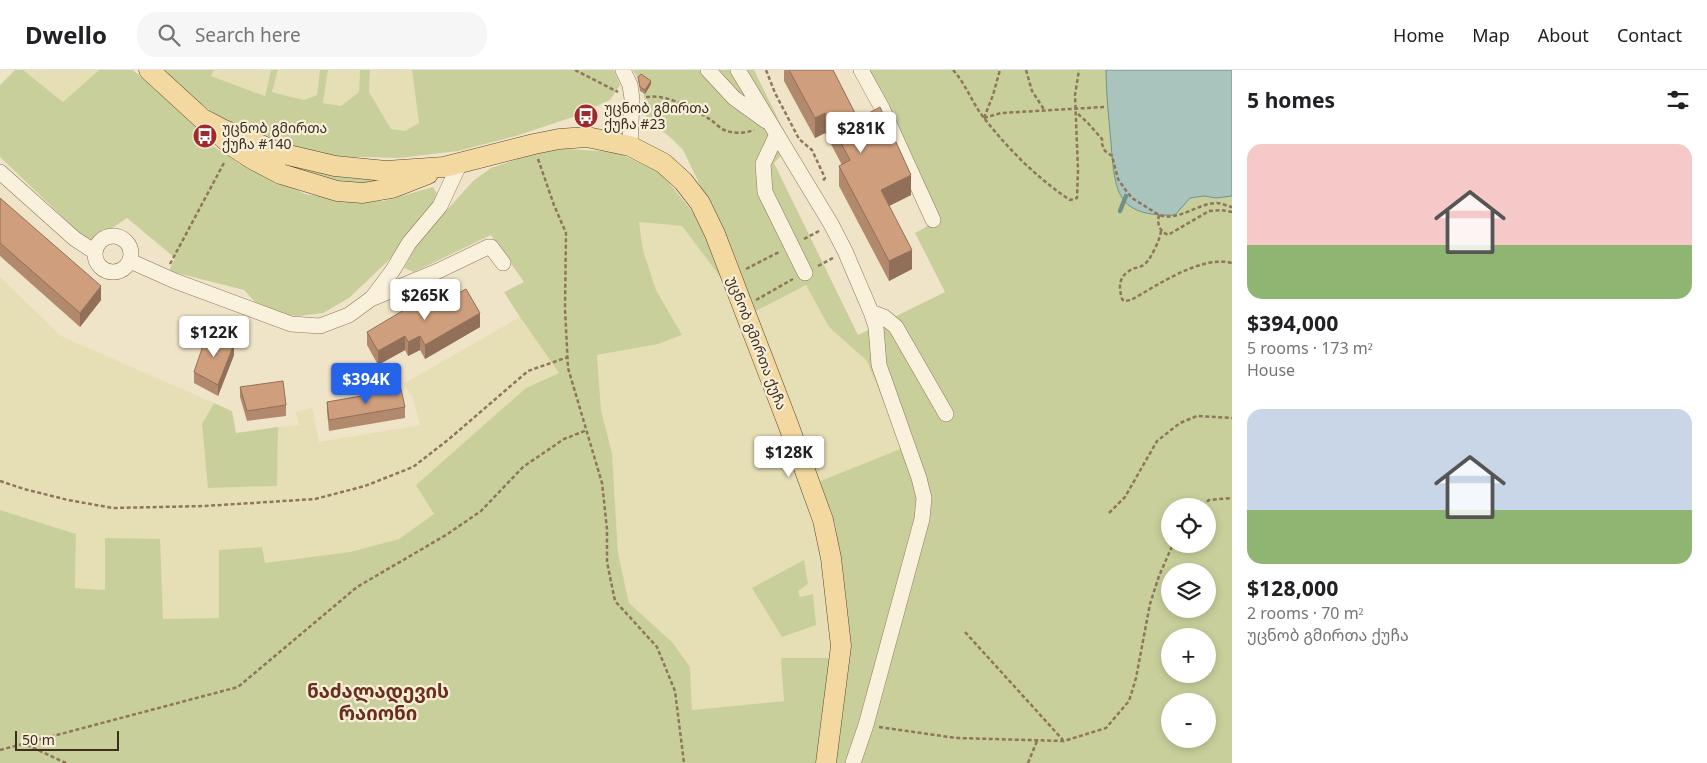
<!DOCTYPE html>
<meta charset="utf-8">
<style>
:root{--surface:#fff;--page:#f6f6f6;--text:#202124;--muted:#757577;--line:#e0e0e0;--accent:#2563eb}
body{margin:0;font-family:Georgia,"Noto Sans Georgian",serif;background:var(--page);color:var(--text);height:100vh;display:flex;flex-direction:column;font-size:19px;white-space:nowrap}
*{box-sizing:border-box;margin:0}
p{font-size:16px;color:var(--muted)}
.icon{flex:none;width:28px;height:28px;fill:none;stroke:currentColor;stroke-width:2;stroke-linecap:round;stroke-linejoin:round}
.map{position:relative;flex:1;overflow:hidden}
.panel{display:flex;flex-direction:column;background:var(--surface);width:475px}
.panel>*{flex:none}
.buttons{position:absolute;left:1161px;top:428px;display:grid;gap:10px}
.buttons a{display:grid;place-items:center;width:55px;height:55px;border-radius:50%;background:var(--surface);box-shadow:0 2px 8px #0003;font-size:25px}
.scale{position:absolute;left:15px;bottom:12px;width:104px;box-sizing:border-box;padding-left:5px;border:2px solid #3d2e20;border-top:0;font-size:14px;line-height:18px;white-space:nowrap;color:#3d2e20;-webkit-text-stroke:4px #f7eed8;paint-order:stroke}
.price{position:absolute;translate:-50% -42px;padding:0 11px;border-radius:5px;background:#fff;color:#222;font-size:16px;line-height:32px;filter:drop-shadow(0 1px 2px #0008)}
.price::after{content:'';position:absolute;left:50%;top:30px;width:15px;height:11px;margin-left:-8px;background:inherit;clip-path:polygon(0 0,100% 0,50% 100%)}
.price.selected{background:var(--accent);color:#fff}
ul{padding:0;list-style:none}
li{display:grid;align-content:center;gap:10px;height:265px;padding:0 15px}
li span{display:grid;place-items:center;height:155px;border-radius:15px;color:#555}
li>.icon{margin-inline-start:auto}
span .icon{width:90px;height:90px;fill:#fffc;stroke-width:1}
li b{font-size:21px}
h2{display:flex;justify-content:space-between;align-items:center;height:60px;padding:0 15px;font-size:21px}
header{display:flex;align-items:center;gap:30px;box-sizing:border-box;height:70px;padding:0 25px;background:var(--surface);border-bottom:1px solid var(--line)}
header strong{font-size:24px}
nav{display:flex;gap:28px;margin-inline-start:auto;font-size:18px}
.search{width:350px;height:45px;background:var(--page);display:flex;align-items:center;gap:12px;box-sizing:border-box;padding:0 18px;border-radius:20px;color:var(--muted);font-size:19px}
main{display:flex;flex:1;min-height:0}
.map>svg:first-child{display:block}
.farmland{fill:#e6deb5;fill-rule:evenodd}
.green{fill:#c9cf9b;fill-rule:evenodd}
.water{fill:#a9c4bc;stroke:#6f938a}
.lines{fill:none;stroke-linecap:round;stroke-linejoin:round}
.stream{stroke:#6f938a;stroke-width:4.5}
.minor-casing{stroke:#8d765c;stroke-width:16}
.major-casing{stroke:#5b4430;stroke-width:21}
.path{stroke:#8d765c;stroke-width:2.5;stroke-dasharray:4 2.5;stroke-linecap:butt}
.minor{stroke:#faf1dc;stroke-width:15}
.major{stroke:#f3d9a0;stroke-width:20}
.wall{fill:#b2896c}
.shaded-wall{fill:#916f58}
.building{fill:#cf9f7d;stroke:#916f58}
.labels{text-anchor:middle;stroke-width:4.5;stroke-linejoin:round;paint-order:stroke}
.poi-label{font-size:14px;fill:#3d2e20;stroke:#f7eed8;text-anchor:start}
.street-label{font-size:14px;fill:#3d2e20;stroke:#f7eed8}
.district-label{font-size:19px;font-weight:bold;fill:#6b2e1e;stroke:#f7eed8}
</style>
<header>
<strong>Dwello</strong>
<div class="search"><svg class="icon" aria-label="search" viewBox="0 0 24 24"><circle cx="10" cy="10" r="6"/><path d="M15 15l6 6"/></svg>Search here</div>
<nav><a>Home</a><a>Map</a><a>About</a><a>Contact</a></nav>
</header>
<main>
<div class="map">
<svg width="1232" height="693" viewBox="0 0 1232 693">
<rect width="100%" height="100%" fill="#f0e4c8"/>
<path class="farmland" d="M23 0H99L63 32Z
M214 0H271L265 26 211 6Z
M278 0H320L317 25 304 30 272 22Z
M328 0H360L359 22 341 36 323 33Z
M370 0H412L419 53 405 61 391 60 369 22Z
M639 152 682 156 725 213 829 490 836 588 784 631 692 640 690 597 673 573 629 533 618 483 612 383 601 340 597 285 658 274 682 265 656 220 643 180ZM803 490 808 514 797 521 800 527 813 524 782 567Z
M0 207 61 266 214 333 202 354 208 418 277 416 278 357 299 355 296 342 312 338 319 372 420 355 413 328 403 314 520 247 559 303 526 318 417 415 434 444 399 469 350 482 265 494 219 548 163 549 105 520 75 518 76 464 0 440Z
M806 214 829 257 867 290 903 378 818 412 756 241Z"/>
<path class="green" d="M15 0H23L63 32 99 0H133L198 57V66L240 94 250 97 305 124 355 132 384 131 433 117 437 124 432 136 389 190 349 228 323 243 299 246 278 244 262 239 244 220 169 201 175 188 127 148 90 173 0 87V15Z
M158 0H214L211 6 265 26 271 0H278L272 22 304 30 317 25 320 0H328L323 33 341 36 359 22 360 0H370L369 22 391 59 405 61 419 53 412 0H614L620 15 610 30 573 47 516 66 458 81 399 88 367 87H340L310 81 248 60 221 48 177 17Z
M633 0H754L791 75 774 93 858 265 945 222 915 163 937 151 867 0H1126L1190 128 1204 126 1216 128 1232 126V693H837L835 691 842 500 835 454 818 412 903 378 867 291 829 257 806 215 756 241 727 171 683 80 672 69 646 47C646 30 642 14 633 0ZM1170 436H1208V474H1170ZM1170 501H1208V539H1170ZM1170 566H1208V604H1170ZM1170 631H1208V669H1170Z
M551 78 616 82 661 103 696 146 725 213 682 156 639 152 643 180 656 220 682 265 658 274 597 285 601 340 612 383 618 483 629 533 673 573 690 597 692 640 784 631 781 588H836L820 693H0V440L76 464 75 518 105 520V468L160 469 163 549 219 548V480L262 477 265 493 350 482 399 469 434 444 416 415 526 318 559 303 520 247 504 222 524 212 491 165 414 202 404 198 419 171 473 111 491 98Z
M269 90 409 106 346 116Z
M214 333 232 341 236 363 278 357 277 416 208 418 202 354Z
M804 490 808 514 798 521 800 527 813 524 816 555 782 567 752 518Z"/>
<path class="water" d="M1106 0H1232V126L1216 128 1204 126 1190 128 1175 145C1116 147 1115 122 1111 73 1109 48 1106 25 1106 0Z"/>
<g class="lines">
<path class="stream" d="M1120 141 1126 126"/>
<defs>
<path id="minor" d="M623 0 630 15 632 29 630 76
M708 0 734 28 766 51
M738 0 831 154 845 181 871 242 876 257 879 295 919 408 924 428 922 449 866 655 853 693
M861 0 882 38 933 150
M777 64 763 94 765 122 805 203
M0 102 75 169 95 182
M95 184a18 18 0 1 1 36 0a18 18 0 1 1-36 0Z
M130 191 175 211 291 254 320 256 349 245 372 228 393 200 409 173 440 136 460 93
M373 228 438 201 488 177H491L503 193
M871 242 884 247 896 257 946 344"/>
<path id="major" d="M149 0 232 76 254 90 281 104 337 121 363 123 392 118 428 104
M203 49 224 60 280 83 335 96 386 101 444 97 534 74 559 69 587 67 630 76 663 93 683 111 700 133 715 164 788 354 823 450 831 488 841 576 826 693"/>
</defs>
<use href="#minor" class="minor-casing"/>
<use href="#major" class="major-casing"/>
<path class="path" d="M575 0 618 22
M766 0 775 23 799 69 812 80 825 108 822 112
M953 0C966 14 972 33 984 48 1009 80 1037 108 1070 130L1077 128 1078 100 1075 25 1079 0
M1026 0 1032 21 1045 41
M646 27C668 24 694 39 711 50 716 54 722 60 727 61 736 64 746 63 754 60
M1078 44 1087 52 1102 69V74L1105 81 1112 86 1118 109 1127 122 1132 128 1159 145C1178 152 1198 133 1217 133 1221 133 1227 136 1232 137
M984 48 1001 43 1104 37
M984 48 993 25 1000 0
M538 89 554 135 566 163 565 239 568 298 602 413 607 459V492L615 531 657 577 675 621 684 693
M1159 145C1157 155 1159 160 1168 165L1209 141 1221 140 1232 142
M1161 161C1160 169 1152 187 1146 193 1141 198 1134 197 1129 201 1118 208 1119 218 1122 229L1124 231 1131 230C1158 215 1201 185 1232 193
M804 169 819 161
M170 194 225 91
M818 196 833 188
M746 199 779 182
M756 230 793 209
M0 411 24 419 68 430 113 438 205 436 315 429 365 416 413 397 449 369 528 301 568 287
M1202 436 1209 430 1232 428
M1109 443 1125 427 1157 371 1180 353 1197 346 1232 348
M965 562 1063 670
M879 657 956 668 1064 671 1106 658 1129 631 1136 608 1150 534 1159 506 1173 474
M27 675 66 693
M0 680 238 617 357 517 446 465 481 441 523 397 564 369 587 360
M1028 693 1037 671"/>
<use href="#minor" class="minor"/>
<use href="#major" class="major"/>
</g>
<path class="wall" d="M784 0H833L858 49 911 125 889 136 912 199 889 211 839 116V96L842 95 825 63 815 68 784 11Z
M638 7 651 14 645 24 640 21Z
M0 128 101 230 80 257 0 186Z
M432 238 480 257 425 289 420 280 408 286 405 280 378 295 367 275V262Z
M234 285 218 326 194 313V302Z
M240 317 286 335V346L247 351 240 327Z
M327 332 405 337V348L329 361 327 342Z"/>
<path class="shaded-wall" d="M651 11V14L645 24V20Z
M825 43V63L815 68V48Z
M911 105V125L881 140V120Z
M912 180V199L889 211V191Z
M101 216V230L80 257V243Z
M480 243V257L425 289V275Z
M405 266V280L378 295V281Z
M420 266V280L408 286V272Z
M234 274V285L218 326V315Z"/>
<path class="building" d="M789 0H833L858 49 880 37 911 105 881 120 912 180 889 191 839 96 850 90 825 43 815 48Z
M641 4 651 11 645 20 640 17 638 7Z
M0 128 101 216 80 243 0 173Z
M466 219 480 243 425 275 420 266 408 272 405 266 378 281 367 262 426 227 432 238Z
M208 261 234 274 218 315 194 302Z
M283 311 286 335 247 341 240 317Z
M401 319 405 337 329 350 327 332Z"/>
<defs>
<symbol id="bus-disc" viewBox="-11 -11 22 22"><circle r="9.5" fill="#9e2a2b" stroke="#f7eed8"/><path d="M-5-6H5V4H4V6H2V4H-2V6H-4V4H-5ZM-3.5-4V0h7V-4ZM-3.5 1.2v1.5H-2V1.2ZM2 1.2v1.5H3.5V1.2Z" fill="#fff"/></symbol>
</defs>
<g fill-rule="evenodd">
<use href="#bus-disc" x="572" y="32" width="28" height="28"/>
<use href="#bus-disc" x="191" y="52" width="28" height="28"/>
</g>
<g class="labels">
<g class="poi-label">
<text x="604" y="43">უცნობ გმირთა<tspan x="604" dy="16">ქუჩა #23</tspan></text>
<text x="222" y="63">უცნობ გმირთა<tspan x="222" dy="16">ქუჩა #140</tspan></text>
</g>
<g class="street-label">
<text transform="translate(757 273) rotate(69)" y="5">უცნობ გმირთა ქუჩა</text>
</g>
<g class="district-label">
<text x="378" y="628">ნაძალადევის<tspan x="378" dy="22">რაიონი</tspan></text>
</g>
</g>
</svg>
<div class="buttons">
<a><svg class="icon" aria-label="locate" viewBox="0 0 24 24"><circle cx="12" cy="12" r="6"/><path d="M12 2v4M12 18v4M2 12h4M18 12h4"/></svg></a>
<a><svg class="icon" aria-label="layers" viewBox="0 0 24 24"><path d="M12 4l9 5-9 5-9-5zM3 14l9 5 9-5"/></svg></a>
<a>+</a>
<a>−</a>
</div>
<div class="scale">50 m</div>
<b class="price" style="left:861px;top:84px">$281K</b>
<b class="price" style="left:425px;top:251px">$265K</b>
<b class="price" style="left:214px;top:288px">$122K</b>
<b class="price selected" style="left:366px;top:335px">$394K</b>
<b class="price" style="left:789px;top:408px">$128K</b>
</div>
<section class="panel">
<h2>5 homes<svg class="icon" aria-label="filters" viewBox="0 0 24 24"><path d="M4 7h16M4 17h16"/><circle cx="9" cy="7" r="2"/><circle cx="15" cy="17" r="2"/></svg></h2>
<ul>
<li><span style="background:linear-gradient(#f6c9c9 65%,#8fb573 0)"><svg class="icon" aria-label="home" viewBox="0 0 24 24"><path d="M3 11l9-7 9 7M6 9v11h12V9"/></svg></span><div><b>$394,000</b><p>5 rooms · 173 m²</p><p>House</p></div></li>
<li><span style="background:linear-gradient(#c9d6e8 65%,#8fb573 0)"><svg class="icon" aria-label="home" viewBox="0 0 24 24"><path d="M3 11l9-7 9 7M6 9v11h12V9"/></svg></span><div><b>$128,000</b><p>2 rooms · 70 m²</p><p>უცნობ გმირთა ქუჩა</p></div></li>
</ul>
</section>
</main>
